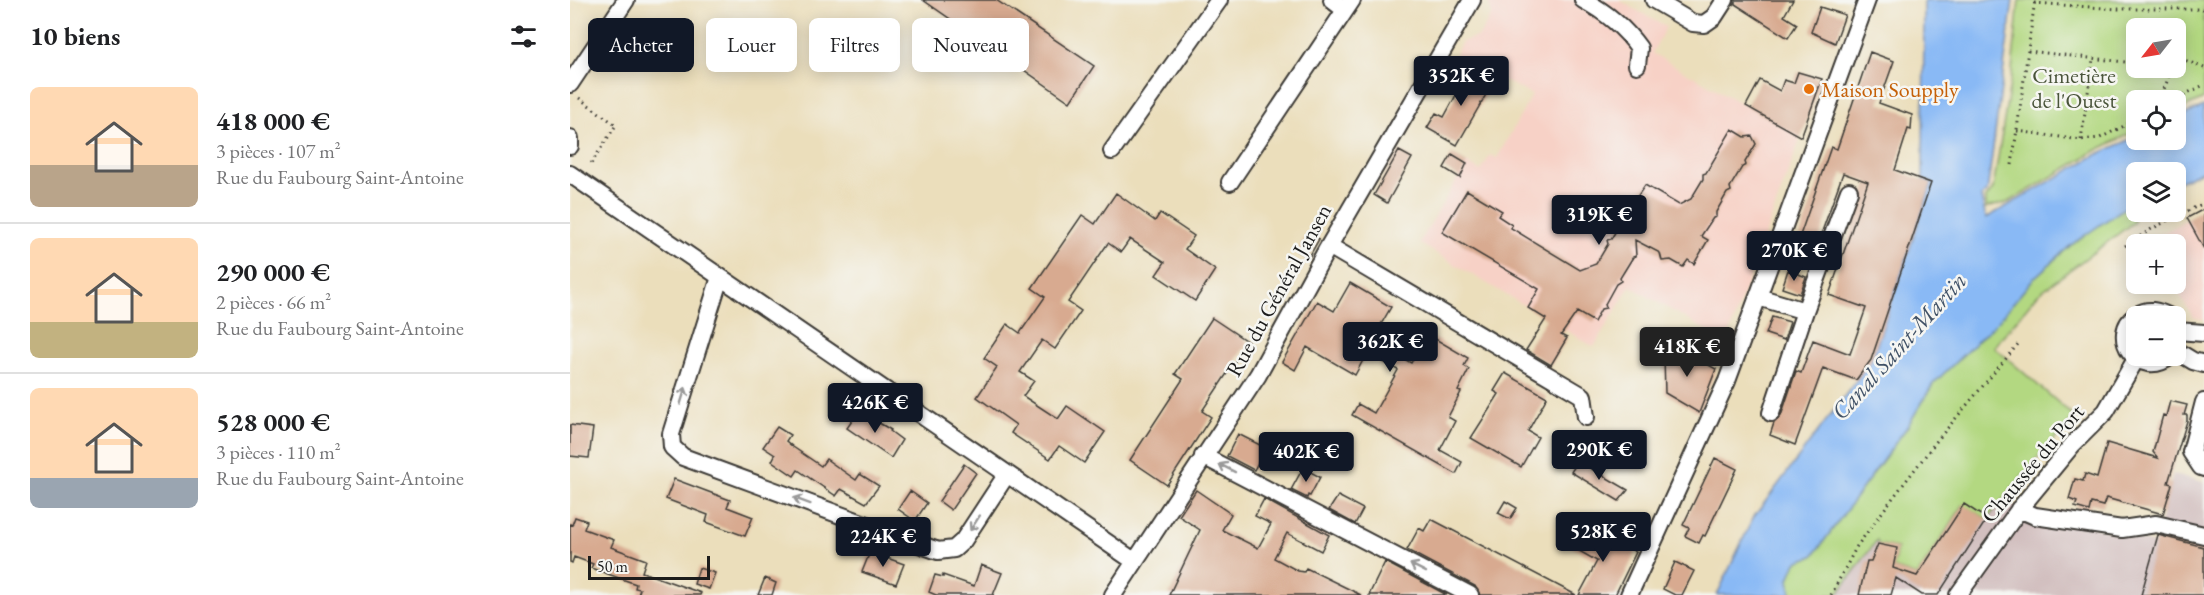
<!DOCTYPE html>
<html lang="fr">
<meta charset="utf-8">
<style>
:root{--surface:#fff;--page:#f2f2f2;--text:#202124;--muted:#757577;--line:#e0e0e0;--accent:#111827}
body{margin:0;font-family:"EB Garamond",serif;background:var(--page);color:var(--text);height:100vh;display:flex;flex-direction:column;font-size:22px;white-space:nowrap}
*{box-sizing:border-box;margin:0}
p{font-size:20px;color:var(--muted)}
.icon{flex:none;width:33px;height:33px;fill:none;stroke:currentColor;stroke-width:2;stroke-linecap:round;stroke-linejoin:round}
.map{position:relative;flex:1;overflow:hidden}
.drawer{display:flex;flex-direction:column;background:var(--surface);width:570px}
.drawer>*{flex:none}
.banner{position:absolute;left:18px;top:18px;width:570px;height:54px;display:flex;gap:12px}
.needle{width:39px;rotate:239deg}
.controls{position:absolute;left:1556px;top:18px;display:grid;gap:12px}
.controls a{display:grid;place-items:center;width:60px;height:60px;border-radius:9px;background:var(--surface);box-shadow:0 3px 15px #0003;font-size:30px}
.scale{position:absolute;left:18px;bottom:15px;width:122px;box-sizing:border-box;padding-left:6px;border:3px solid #1c1c1c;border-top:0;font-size:16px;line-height:21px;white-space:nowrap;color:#1c1c1c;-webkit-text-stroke:4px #f6f6f2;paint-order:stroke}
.price{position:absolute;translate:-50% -51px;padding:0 14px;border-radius:6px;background:var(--accent);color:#fff;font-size:20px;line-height:39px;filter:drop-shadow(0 2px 3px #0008)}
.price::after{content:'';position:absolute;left:50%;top:36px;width:18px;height:14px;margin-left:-9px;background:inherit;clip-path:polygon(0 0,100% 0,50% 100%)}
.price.active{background:#222;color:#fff}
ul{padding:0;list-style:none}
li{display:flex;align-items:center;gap:18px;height:150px;padding:0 30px}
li+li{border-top:2px solid var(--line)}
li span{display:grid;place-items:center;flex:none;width:168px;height:120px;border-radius:9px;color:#555}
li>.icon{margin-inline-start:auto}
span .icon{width:72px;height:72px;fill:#fffc;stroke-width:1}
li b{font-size:26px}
h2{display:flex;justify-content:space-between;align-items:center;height:72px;padding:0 30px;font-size:26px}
.chip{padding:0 21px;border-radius:9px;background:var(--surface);box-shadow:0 3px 15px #0003;font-size:21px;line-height:54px}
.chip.active{background:var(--accent);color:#fff}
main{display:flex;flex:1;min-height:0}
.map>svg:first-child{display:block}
.built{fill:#f7d1c6}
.industrial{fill:#d2bfbf}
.green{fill:#b3d881;stroke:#687a4e;stroke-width:1.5;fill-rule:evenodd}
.water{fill:#89b9f5;stroke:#526a88;stroke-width:1.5}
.building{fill:#d8aa90}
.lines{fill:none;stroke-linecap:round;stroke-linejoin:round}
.minor-casing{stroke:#3b3934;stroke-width:20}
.path{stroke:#3b3934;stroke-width:3;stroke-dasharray:1.5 4.5;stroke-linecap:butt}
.minor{stroke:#fff;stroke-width:16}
.oneway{stroke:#999}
.food-dot{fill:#e8710a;stroke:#f6f6f2;stroke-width:2}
.labels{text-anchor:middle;stroke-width:5;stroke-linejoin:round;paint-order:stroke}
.park-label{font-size:22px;fill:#49543a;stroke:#f6f6f2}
.food-label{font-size:22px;fill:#c56008;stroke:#f6f6f2;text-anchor:start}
.street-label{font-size:22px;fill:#1c1c1c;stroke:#f6f6f2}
.water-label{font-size:24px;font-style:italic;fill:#425368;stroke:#f6f6f2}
</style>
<main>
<section class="drawer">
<h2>10 biens<svg class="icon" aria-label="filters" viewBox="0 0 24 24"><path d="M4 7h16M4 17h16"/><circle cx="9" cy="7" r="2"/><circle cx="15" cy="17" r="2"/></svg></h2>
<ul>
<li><span style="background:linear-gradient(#ffd9b3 65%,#b9a48a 0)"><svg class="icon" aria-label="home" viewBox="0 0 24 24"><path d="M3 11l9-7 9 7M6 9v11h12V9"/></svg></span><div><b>418 000 €</b><p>3 pièces · 107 m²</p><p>Rue du Faubourg Saint-Antoine</p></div></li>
<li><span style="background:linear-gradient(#ffd9b3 70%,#c2b280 0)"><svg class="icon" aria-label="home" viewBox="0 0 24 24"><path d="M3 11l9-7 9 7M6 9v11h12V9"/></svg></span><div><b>290 000 €</b><p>2 pièces · 66 m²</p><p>Rue du Faubourg Saint-Antoine</p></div></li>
<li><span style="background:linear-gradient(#ffd9b3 75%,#9aa5b1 0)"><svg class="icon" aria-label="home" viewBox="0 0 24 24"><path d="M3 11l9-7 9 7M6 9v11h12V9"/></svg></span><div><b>528 000 €</b><p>3 pièces · 110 m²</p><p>Rue du Faubourg Saint-Antoine</p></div></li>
</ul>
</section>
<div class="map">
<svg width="1634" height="595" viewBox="0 0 1634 595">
<rect width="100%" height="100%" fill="#f6f6f2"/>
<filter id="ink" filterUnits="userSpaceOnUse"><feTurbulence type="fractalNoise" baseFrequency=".0167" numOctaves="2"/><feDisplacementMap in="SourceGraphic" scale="12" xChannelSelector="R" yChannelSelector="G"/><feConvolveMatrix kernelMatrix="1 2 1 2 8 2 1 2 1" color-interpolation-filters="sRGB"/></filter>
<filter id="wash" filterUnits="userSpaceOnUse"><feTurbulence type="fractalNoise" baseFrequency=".008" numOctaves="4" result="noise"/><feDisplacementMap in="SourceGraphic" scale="24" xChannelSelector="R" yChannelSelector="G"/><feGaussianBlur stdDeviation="1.35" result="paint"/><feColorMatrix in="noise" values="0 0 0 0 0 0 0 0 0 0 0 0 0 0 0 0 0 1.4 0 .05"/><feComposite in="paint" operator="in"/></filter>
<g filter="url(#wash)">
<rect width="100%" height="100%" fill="#ebdebb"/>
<path class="built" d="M918 0H1049L1096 27 1082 53 1231 137 1156 342 1060 286 1024 347 849 243 897 163 911 171 920 155 927 158 962 95 885 54 892 42 909 36 922 14Z
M1634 209V320L1623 317 1603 284H1605V244H1580L1578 242Z"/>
<path class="industrial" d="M1501 420 1434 502 1584 544 1603 474 1634 482V595H1267L1307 540Z"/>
<path class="green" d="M1449 0H1634V99L1605 112V100H1566V131L1527 150 1439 202 1416 208V198L1423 189 1442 71ZM1566 28H1605V68H1566Z
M1556 207 1564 222 1468 294 1424 347 1505 417 1473 452 1417 519 1393 505 1347 576 1323 568 1327 548 1308 544 1307 540 1267 595H1221L1219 579 1226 562 1243 556 1337 427 1363 384 1428 321 1464 278 1501 245Z"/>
<path class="water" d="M1354 0H1443L1417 192 1411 197 1416 218 1526 155 1566 137V140H1605V119L1634 106V170L1605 184V172H1566V202L1556 207 1501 245 1464 278 1428 321 1363 384 1337 427 1243 556 1226 562 1219 579 1221 595H1147L1183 518 1301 361 1305 350 1362 183 1353 179Z"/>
<g id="blocks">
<path class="building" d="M353 0H426L524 66 500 102Z
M1165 0H1223L1214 16 1227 24 1218 38 1165 4Z
M1250 7 1275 15 1265 43 1241 32Z
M1300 52 1324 61 1309 103 1342 115 1341 130 1338 129 1325 170 1361 183 1301 360 1286 380 1253 368 1225 445 1200 435 1204 423 1211 416 1226 371 1231 373 1243 340 1280 354 1296 308 1259 295 1298 182 1273 173 1245 251 1227 244 1261 147 1267 149Z
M893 67 922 84 887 145 857 128 866 113 874 117 891 86 884 82Z
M1228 72 1252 79 1231 137 1176 106 1190 80 1210 91 1214 80 1224 83Z
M1162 129 1175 137 1182 136 1186 144 1175 162 1176 165 1172 167 1160 187 1161 191 1157 193 1146 212V217L1143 218 1131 236 1138 240 1124 264 1118 260 1113 267 1101 260 1092 261 1090 253 1065 240 1066 256 1063 257 1050 278 1051 281 1046 284 1035 304 1036 308 1031 309 1024 322 1007 312 991 335 997 338 981 365 956 350 976 319 958 308 969 289 872 232 897 190 932 211 928 216 942 225 941 228 1010 270 1026 264 1038 244 1037 240 1041 239 1053 219V215L1056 214 1064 202V197H1067L1075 185 1109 205 1121 199 1133 179V174L1136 173Z
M829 151 842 158 817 203 804 195Z
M882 154 897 163 890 178 874 168Z
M546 193 585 221 590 213 624 236 615 249 645 270 625 301 586 275 595 262 560 239 551 252 538 243 498 302 511 311 485 349 472 340 450 372 464 381 453 396 488 419 497 406 535 432 514 463 489 446 480 459 441 433 446 425 407 397 427 367 414 358 437 324 450 333 475 297 462 288 512 215 525 224Z
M1634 209V249L1617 218Z
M738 233 749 239 739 257 728 251Z
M1218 270 1236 277 1230 294 1212 288Z
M780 283 821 307 802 340 841 363 857 334 898 358 894 366 899 369 888 391 891 392 878 417 885 421 870 450 892 462 886 474 782 415 788 404 804 413 828 370 797 353 785 375 737 347 725 370 712 362 747 301 764 311Z
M1202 317 1220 322 1214 340 1196 334Z
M642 318 678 342 632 411 641 417 597 485 560 460 613 379 605 374Z
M1104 346 1146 369 1129 413 1095 393 1094 356Z
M935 373 977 397 958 431 968 437 951 467 901 438 929 394 924 391Z
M1600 401 1617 405 1614 415H1617V421L1598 483 1602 484 1593 514 1536 498 1533 506 1521 503 1519 511 1505 507 1507 502 1499 499 1505 479 1513 481 1515 474 1527 478 1537 443 1588 458 1583 452 1593 415 1596 416Z
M289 411 321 430 320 431 332 440 321 458 277 428Z
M0 425 23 428 19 458 0 456Z
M207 427 220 435 216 441 223 447 251 466 256 459 286 480 290 474 309 486 296 503 271 489 266 496 228 470 224 476 202 461 205 455 193 447Z
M668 434 696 448 684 470 657 456Z
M1145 458 1167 469 1135 536 1133 535 1129 543 1115 536 1119 528 1113 525Z
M1008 461 1058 490 1049 501 1001 472Z
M394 464 406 473 381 510 369 501Z
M733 468 750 477 740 496 738 495 737 498 721 490Z
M104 479 160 500 157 507 183 517 175 536 136 522 138 515 96 499Z
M626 490 661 514 652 530 688 548 701 524 685 516 694 499 759 535 751 551 717 533 704 558 728 571 734 572 736 568 791 595H599L630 530 609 516Z
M340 491 357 503 345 521 328 509Z
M768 496 793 509 785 524 759 510Z
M935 501 947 508 940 519 928 513Z
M1394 504 1417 519 1368 595H1352L1326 578 1321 595H1289L1297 561H1301L1308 544 1327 548 1323 568 1347 576Z
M5 517 17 521 14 529 44 540 41 547 76 560 72 572 131 593 130 595H68L70 589 65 588 66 584 21 568 23 564 4 557 2 563 0 562V524L2 525Z
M861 519 1006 595H910L905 586 837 550 849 528 854 531Z
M1006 528 1017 534 1019 531 1043 547 1045 541 1066 552 1045 595H1009L1027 561 997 544Z
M1588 535 1634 547V595H1571Z
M300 552 334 564 326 584 292 572Z
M815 562 877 595H799Z
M1105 562 1124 571 1112 595H1105L1093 589Z
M411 565 432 573 423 595H366L359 592 365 575 373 577V575L404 586Z
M129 568 145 573 139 589 124 584Z
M195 578 206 583 202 595H188Z"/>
</g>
</g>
<g filter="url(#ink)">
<use href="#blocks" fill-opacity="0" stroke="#3b3934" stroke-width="1.5"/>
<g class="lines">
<defs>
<path id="minor" d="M762 0 775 10
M1013 0C1036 12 1054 27 1069 48L1067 65
M1084 0 1123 23 1134 24 1144 17 1155 0
M0 84 56 0
M0 138V146
M542 151 649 0
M0 174 564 561
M660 182 782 0
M759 246 1013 396 1016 417
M150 277 101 434 102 447 113 457 368 551 384 549 393 541 437 474
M1188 297 1235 311 1201 413
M1235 311 1279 191
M1598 316C1588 311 1578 308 1567 315 1537 334 1568 381 1601 356
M1607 331 1634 333
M1605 350 1623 361 1634 364
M1634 402 1621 452 1631 467 1634 468
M633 456 900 595
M1449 509 1465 516 1552 529 1586 524 1634 535
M543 595 688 375 756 251 902 0
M1059 595 1157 381 1297 0
M1388 595 1451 507 1503 444 1536 411 1566 359"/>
</defs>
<use href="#minor" class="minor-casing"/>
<path class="path" d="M1464 3 1548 9H1634
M1458 51 1555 62 1566 61
M1605 56 1634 68
M9 98 46 125 19 167
M1590 100 1602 68
M1603 100 1634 85
M1447 131 1511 140 1530 138 1566 120
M1511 140 1523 59
M1442 165 1465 0
M1555 246 1583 228 1634 203
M1261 595 1287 546 1319 503 1365 443 1449 343"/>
<use href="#minor" class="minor"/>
</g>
<defs><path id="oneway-shaft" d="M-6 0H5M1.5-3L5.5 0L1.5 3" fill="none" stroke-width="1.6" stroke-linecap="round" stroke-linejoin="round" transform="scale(1.5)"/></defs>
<g class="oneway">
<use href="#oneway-shaft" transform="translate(113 396) rotate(-73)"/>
<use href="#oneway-shaft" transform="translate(657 468) rotate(-153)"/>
<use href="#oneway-shaft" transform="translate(232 501) rotate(-160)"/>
<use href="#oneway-shaft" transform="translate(405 523) rotate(123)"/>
<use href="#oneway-shaft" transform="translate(848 568) rotate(-153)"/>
</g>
</g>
<circle class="food-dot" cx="1239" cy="89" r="6"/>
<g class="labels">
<g class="park-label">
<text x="1504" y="83">Cimetière<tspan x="1504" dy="25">de l'Ouest</tspan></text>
</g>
<g class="food-label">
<text x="1251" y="97">Maison Soupply</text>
</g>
<g class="street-label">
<text transform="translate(708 290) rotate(-61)" y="8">Rue du Général Jansen</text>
<text transform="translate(1462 463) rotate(-50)" y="8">Chaussée du Port</text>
</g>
<g class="water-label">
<text transform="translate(1329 346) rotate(-48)" y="8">Canal Saint-Martin</text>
</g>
</g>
</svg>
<div class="controls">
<a><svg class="needle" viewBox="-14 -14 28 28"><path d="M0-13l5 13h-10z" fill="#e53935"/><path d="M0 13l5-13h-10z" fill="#757577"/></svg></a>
<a><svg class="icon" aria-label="locate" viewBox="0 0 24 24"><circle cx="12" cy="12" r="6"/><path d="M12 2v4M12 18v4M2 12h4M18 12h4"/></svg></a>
<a><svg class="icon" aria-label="layers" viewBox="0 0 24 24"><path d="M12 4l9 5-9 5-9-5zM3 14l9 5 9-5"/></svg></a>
<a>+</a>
<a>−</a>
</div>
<div class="scale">50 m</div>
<b class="price" style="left:891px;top:107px">352K €</b>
<b class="price" style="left:1029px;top:246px">319K €</b>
<b class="price" style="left:1224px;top:282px">270K €</b>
<b class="price" style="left:820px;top:373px">362K €</b>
<b class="price active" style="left:1117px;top:378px">418K €</b>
<b class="price" style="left:305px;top:434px">426K €</b>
<b class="price" style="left:1029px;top:481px">290K €</b>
<b class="price" style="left:736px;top:483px">402K €</b>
<b class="price" style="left:1033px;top:563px">528K €</b>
<b class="price" style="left:313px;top:568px">224K €</b>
<div class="banner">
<a class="chip active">Acheter</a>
<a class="chip">Louer</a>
<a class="chip">Filtres</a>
<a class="chip">Nouveau</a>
</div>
</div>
</main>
